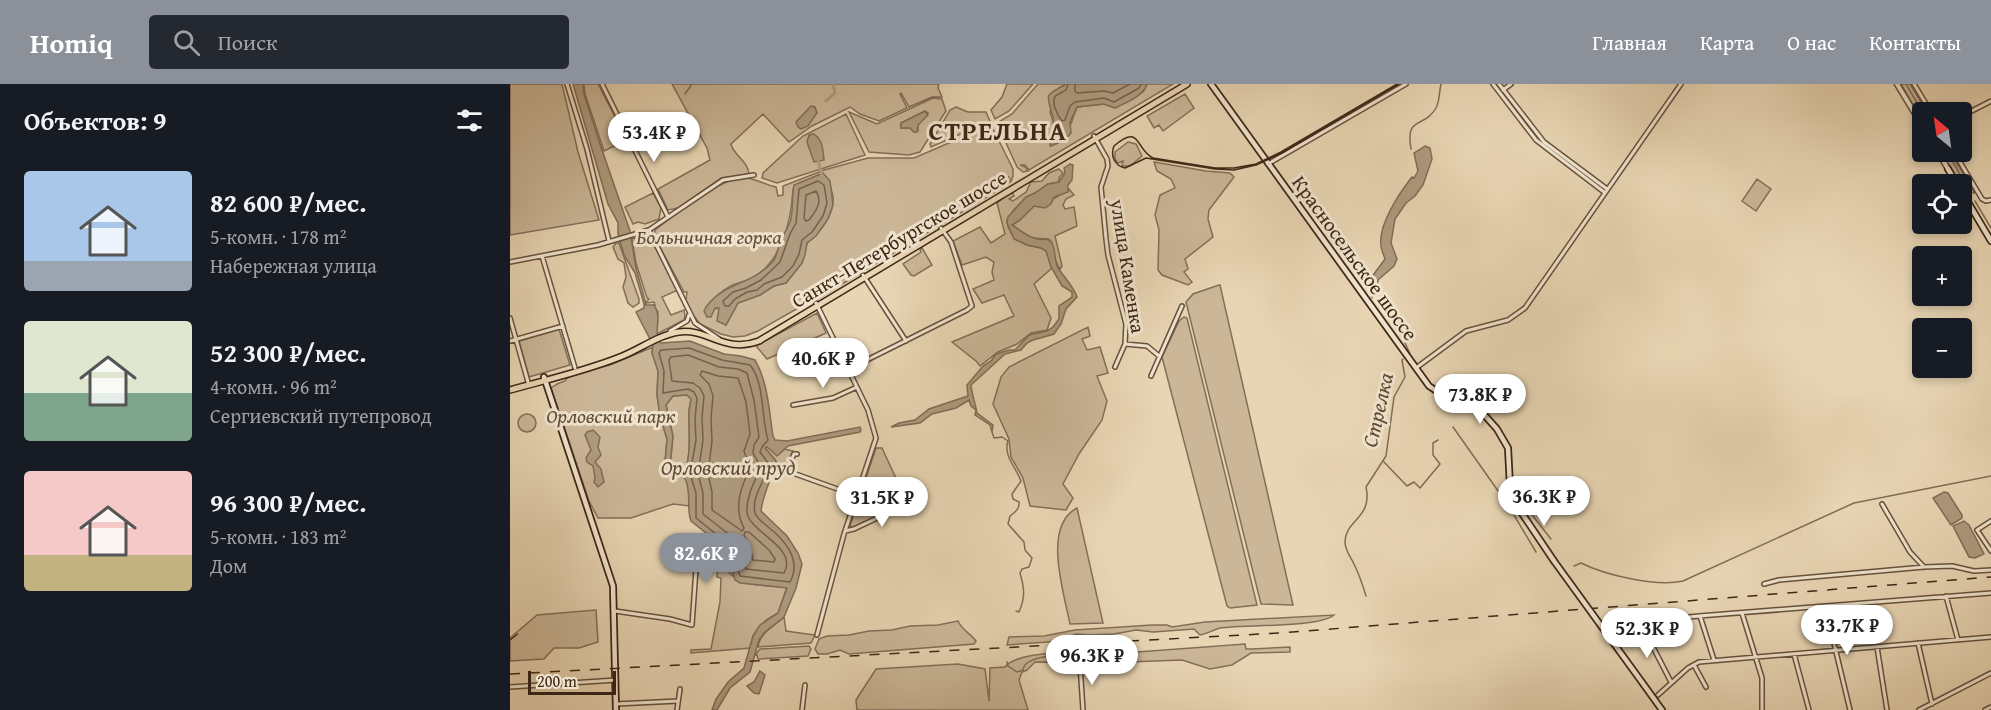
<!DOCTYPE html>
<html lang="ru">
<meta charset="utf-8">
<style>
:root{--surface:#171b24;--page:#242831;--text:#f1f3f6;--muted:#9ea1a6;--accent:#8c9099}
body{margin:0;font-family:"Gentium Book Plus",serif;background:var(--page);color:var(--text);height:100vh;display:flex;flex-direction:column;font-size:22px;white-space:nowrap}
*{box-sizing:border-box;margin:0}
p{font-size:20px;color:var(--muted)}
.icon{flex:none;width:33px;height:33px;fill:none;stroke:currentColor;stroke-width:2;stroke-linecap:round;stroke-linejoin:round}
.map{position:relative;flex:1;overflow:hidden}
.sheet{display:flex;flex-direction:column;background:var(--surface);width:510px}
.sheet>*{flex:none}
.needle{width:39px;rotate:331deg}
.controls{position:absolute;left:1402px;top:18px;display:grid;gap:12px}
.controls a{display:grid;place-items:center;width:60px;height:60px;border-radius:6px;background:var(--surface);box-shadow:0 3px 9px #0003;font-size:30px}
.scale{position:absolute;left:18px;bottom:15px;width:88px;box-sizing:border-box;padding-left:6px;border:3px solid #3e2617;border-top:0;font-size:16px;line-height:21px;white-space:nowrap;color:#3e2617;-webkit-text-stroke:4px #f0e4ce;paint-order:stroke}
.price{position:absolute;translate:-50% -51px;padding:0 14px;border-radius:21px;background:#fff;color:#222;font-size:20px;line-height:39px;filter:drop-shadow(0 2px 3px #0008)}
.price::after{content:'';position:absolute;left:50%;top:36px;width:18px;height:14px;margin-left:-9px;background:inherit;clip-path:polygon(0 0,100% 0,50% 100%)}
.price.on{background:var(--accent);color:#fff}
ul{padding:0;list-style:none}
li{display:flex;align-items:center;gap:18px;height:150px;padding:0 24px}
li span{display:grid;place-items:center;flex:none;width:168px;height:120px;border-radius:6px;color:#555}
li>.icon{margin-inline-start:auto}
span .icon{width:72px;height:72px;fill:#fffc;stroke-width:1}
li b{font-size:26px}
h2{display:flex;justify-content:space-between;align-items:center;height:72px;padding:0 24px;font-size:26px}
header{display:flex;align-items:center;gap:36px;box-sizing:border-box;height:84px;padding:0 30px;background:var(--accent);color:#fff}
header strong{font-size:28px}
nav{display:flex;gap:33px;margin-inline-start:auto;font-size:21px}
.search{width:420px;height:54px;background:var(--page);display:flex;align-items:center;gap:15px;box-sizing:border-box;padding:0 21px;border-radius:6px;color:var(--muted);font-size:22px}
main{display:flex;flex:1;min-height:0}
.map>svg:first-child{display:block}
.green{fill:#cbb798;stroke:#846e58;stroke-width:1.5;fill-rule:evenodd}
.water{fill:#ae9a7e;stroke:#816c55;stroke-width:1.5;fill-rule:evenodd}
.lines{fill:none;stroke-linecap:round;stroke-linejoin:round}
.shore{stroke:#76604a;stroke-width:1.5}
.stream{stroke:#816c55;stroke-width:1.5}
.canal{stroke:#ae9a7e;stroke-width:3}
.minor-casing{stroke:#68523e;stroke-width:6}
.tertiary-casing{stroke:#68523e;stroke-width:7}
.secondary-casing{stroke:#3e2617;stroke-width:8}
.primary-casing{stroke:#3e2617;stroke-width:8}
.minor{stroke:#f0e4ce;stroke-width:3}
.tertiary{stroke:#f0e4ce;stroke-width:4}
.secondary{stroke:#f0e4ce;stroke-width:4.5}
.primary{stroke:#e8d5b3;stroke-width:5}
.tram{stroke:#3e2617;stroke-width:1.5}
.rail{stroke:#3e2617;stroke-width:1.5;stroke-dasharray:10 10;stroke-linecap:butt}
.secondary-bridge-casing{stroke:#3e2617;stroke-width:8;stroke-linecap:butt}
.secondary-bridge{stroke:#f0e4ce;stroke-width:4.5}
.labels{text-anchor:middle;stroke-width:6;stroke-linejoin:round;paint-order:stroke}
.park-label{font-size:20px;font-style:italic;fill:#614a37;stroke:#f0e4ce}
.street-label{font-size:20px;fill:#3e2617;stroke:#f0e4ce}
.water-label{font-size:21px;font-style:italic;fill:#604936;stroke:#f0e4ce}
.district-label{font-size:26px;font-weight:bold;letter-spacing:1.5px;fill:#3e2617;stroke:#f0e4ce}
</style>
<header>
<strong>Homiq</strong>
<div class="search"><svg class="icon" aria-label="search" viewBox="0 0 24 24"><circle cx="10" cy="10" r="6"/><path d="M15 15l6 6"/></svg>Поиск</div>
<nav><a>Главная</a><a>Карта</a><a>О нас</a><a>Контакты</a></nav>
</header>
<main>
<section class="sheet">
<h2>Объектов: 9<svg class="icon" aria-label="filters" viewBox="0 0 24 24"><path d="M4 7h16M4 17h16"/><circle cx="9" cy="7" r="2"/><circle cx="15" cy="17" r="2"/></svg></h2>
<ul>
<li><span style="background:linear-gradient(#a9c7e8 75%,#9aa5b1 0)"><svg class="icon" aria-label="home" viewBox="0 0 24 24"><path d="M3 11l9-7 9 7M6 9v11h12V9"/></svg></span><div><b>82 600 ₽/мес.</b><p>5-комн. · 178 m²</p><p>Набережная улица</p></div></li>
<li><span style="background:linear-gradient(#dfe7d0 60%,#7fa58c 0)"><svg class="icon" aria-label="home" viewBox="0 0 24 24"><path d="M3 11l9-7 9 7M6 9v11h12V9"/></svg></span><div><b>52 300 ₽/мес.</b><p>4-комн. · 96 m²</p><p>Сергиевский путепровод</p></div></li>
<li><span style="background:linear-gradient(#f6c9c9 70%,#c2b280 0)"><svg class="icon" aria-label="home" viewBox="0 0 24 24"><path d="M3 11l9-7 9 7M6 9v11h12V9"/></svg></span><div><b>96 300 ₽/мес.</b><p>5-комн. · 183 m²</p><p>Дом</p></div></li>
</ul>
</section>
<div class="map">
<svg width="1481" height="626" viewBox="0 0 1481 626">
<rect width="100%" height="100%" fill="#e8d5b3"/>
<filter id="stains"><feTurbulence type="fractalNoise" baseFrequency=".00333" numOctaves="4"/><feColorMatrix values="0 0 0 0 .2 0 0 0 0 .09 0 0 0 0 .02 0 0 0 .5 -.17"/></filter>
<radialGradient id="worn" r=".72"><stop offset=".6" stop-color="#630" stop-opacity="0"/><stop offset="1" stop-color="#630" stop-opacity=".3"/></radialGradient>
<path class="green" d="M0 0H52L68 68 89 136 0 151Z
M74 0H88L117 56 94 67 75 10Z
M162 0H429L428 4 432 13H422L399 23 391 9 390 10 397 24 369 37 350 30 340 23 302 42 279 58 253 30 221 60C224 72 238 77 239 90L211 94 168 124 158 126 148 105 200 76 197 64Z
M497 0H523L499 27 485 35 481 26 492 13Z
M528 0H556L549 4 540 28 543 37 541 62 555 56 567 23 594 20 605 24 633 8 637 0H663L519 86 515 81H510L515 83 518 87 513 88 507 83 487 39 502 30Z
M1391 0H1400L1417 28H1413V38Z
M675 10 684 24 653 47 649 41 644 44 637 32Z
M423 14 432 15 436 27 410 68 399 71 359 68 339 28 367 40ZM415 27 418 29 408 41V47L404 48 400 44H391V39Z
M446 23 458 28H476L480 37 421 63 420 60 440 26Z
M336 30 355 71 267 99 252 94 253 89 293 52Z
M481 41 503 85V92L501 97 498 92 500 98 480 111 304 217 297 219 248 247 235 252 223 253 211 250 190 240 180 227 176 216 177 208H174L144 152 145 146C165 130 210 94 234 94 246 94 254 101 266 103L268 112 273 111V102L314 86 358 74H404ZM310 90 320 98C320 103 322 107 323 112 325 130 310 149 297 159L292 179 276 199 264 202 250 211 228 219 216 241 209 224 204 225 196 223C202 215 215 204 225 200 230 198 237 197 242 194 272 178 281 137 283 106Z
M618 58 626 60 632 72 620 82H612L613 77 608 79 605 75V68Z
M1431 68H1440L1465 109 1456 108Z
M644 78 696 87 720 89 724 93 699 126 698 135 703 153 675 175 678 185 674 188 682 198 678 201 652 191 648 186 649 146 645 131 650 111 665 104 661 95 647 87Z
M549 85 553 89 549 94V98L538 100 525 109 516 113 503 127 497 136 498 143 504 154 517 161 531 164 536 167 542 184 524 200 541 234 537 246 521 249 507 260 488 268 470 282 466 277 442 258 504 232 494 211 472 219 463 205 484 196 482 188 484 178 476 173 452 181 443 157 470 143 481 159 495 150 487 119 502 107 504 112 499 115 503 117 516 108 521 98 532 97 539 89Z
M1247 95 1261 105 1246 127 1232 117Z
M559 105 564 111 556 115 553 121 555 125 564 123 567 142 545 152 552 182 550 185 544 174 542 159 539 155 520 154 502 141 510 136 524 122 531 123Z
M143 109 151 124 149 135 135 140 128 138 123 140 115 123Z
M125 154 126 156 136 154 141 155 168 206 152 213 161 231 174 226 175 232 174 236 147 250 148 228 143 221H145L144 218 138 219 136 218 139 215 137 214 126 179 122 155Z
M106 159H109C116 178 122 196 129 215V219L123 223 118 219 113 203 116 193 114 179 108 175 103 163Z
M412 164 422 181 404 192 401 191 393 180 411 168 410 166Z
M709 201H710L783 521 751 520 676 218 683 210Z
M307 229 316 249 257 275 246 262Z
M674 233 677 234 747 521 720 524 717 522 652 273 669 237Z
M578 243 580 252 572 255 577 266 590 263 598 289 587 292 597 317 592 336 569 370 553 400 563 414 556 426 520 422 513 394 501 373 499 355 483 320 491 293 499 283Z
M49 245 60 281 19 293 9 257Z
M143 263 142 269 148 287 147 311 150 332 157 355 155 378 160 388 175 394 179 403 180 422 163 420 121 434H88L79 417 41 304 47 300 55 297 57 294 62 291 100 281Z
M177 311 181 315C180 322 178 328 179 334 179 351 181 370 175 387L172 388 164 387 160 382 163 352 156 321 163 312Z
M8 339a9 9 0 1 1 18 0a9 9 0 1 1-18 0Z
M257 363 269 370 274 365 283 367 277 381V389L266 388V377L255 364Z
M366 364H372L396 416V419L343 443 340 442Z
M567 424 593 539 560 540C554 509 532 442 567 424Z
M209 464C215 472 214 481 218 487 231 504 256 501 277 503L268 529 256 536 247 546 243 552 241 564 181 569V566L201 565 210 518 211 494 207 493Z
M86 526 88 558 69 564H44L34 575 0 577V554L27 531Z
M824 531C810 543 743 541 721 543 717 544 711 543 707 545 701 547 697 550 690 551L684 545 643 548 626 546 604 550 579 551 566 550 551 557 497 561 499 553 534 552 565 546 642 541H657L662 543 695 538Z
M274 533 276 547 305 551 301 559 248 563C250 548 264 543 274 533Z
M448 537C452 546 460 549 466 557L464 560 339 570 330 566 317 570H308L305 565 309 555 317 552 339 551 359 547 382 546 400 542 428 541Z
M735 560 736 565H742L780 563V568L741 569 722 581 700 585 672 576 591 579 525 578 517 586 512 588 509 596 518 626H347L346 616 366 585 448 580 475 585 479 617 480 584 495 583C507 566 579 567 600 570Z
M299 562 301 565 298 572 248 575 247 571H245L250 565Z"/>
<path class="water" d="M63 0H73L74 10 91 63 120 147 126 184 136 220H134L125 189 114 171 108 150V139L98 120Z
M556 0H637C634 12 615 19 605 24L594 20 567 23 560 38 561 49 555 56 540 62C540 53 545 42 543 33 536 8 534 13 556 0Z
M301 22 305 23 307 29 298 42 291 45 288 43 286 38Z
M415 27 418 31 408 41 407 48H404L400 44H391V39Z
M304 50C313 56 313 67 314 76L304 78 297 58 299 51Z
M915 62 920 64 922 75 913 101 905 112 896 119 885 135 881 159 887 175 884 182 868 196 867 207 862 213 861 194 875 175C874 171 871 166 871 161 868 141 890 108 902 93L904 94 908 87 904 69Z
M560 80 563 81 562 96 558 101V108L544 113 541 120 535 124 524 122 510 136 502 141C513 148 523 158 537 155L542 159C546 168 544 175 548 184 554 193 564 203 567 213L556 225 551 240 544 250 523 256 517 259 511 266 495 270 461 301C461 306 466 322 467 329L483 341 482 348 480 341 465 331 466 326 461 322 459 316 446 324 422 330 410 339 381 343 389 339 405 336 419 325 458 312 457 301 473 282 481 277 486 270 499 266H505L519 251 537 247 543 243 549 235V222L562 213V208L552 202 541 183 536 167 531 164 517 161 504 155 497 139 498 133 516 113 525 109 538 100 549 98 555 89 554 84Z
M313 89 320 97 323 121 318 135 306 152 297 159 295 171 292 179 276 199 264 202 250 211 228 219 216 241 207 237 209 224H205L201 233H197L194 227C208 199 245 201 264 176 267 171 268 164 270 159 273 151 277 145 280 138 284 127 281 113 284 101Z
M134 221H144C153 234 142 247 151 259L180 257 214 270 231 272 245 276C258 298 259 327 263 352L265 356 277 357 350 343 351 346 350 348 278 362 267 372 257 363 255 364 266 377C262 395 253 409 251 427L277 452 288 469 292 480 286 504 274 533 255 548 249 556 240 588 220 604 207 626H202L206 615 218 598 234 584 243 552 250 541 268 529 277 504 230 499 225 496 216 465 181 437C176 424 182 410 175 394L160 388 155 378 157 355 150 332 147 311 148 287 142 269 143 261 126 228 134 224ZM177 311 181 315C180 322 178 328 179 334 179 351 181 370 175 387L172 388 164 387 160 382 163 352 156 321 163 312Z
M83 346 90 353 88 363 91 371 85 378 91 385 94 398 88 403 84 398 85 394 83 382 77 378 76 374 81 366 75 351 77 348Z
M1434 408 1438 409 1452 431V434L1441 441 1423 414Z
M1454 437 1459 441 1474 470 1465 474 1459 473 1443 442Z
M250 587 255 591 249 610 244 609 237 602 244 598Z"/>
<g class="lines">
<path class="shore" d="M558 0 556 6C553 8 550 9 547 11 539 16 548 32 552 37L555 36 560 22 565 18 594 14 604 18 629 4 631 0
M565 0V7L567 9 594 7 603 9 620 0
M308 97 314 101 317 119 313 132 302 148 292 156 289 170 283 182 272 193 254 200 247 206 237 208 225 215 219 222H215L213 217 223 208 236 204 251 196 270 178 280 150 286 139 289 105Z
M306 107C313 118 306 127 299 136L296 137 294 134 296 111Z
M179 264 212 276 240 281C255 299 251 334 258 356L252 363 250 368 259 380C256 396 241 412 245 429 247 435 254 439 258 443 275 456 292 476 280 498L230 492 221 462 186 434V409L180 390 186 356 185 335 187 314 184 308 178 305 153 309 154 287 149 269 151 266Z
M178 271 209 283 228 285 237 289 244 316 249 353 244 361 243 369 251 383C245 397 236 412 237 428 239 449 289 463 274 489L236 485 231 466 226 456 193 430V409L188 390 193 356 192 334 194 312 190 304 183 299 162 297 159 276 161 273Z
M192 287 208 292 228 294 236 318 240 350 234 367 240 384C231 403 223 424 234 444L232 447 202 426V408L198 390 202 357 201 334 203 312 199 300 190 291Z
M235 448H239L259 466 265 475 264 478 243 476 240 463 234 451Z"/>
<path class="stream" d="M1396 0 1413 29
M175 10 182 0
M901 65C895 31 914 45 926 24 930 16 929 8 931 0
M1437 68 1461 109
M1465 117 1481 144
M891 250 900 270
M943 343 998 421 1026 468
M482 348 484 354 492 353 498 357C493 372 506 383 511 397L502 410 503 415 509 418C510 425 504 429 500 432L498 440 514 458 515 466 522 474 519 483 512 485 510 489C514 503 516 512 509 528L506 527
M874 378 897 402 904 398 910 404 930 380 923 371V359L928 356
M1015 422 1041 455
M1064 482 1071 479C1095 491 1146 503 1173 497L1344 419 1481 392
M856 512C853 502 849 490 844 480 841 473 835 467 835 458 835 436 863 434 856 403L876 372 884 313 895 293 892 276 893 275
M497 578 498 582 507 588 513 586C515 566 581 571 600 573"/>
<path class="canal" d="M316 17 325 9 323 0
M308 76 312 92"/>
<defs>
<path id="minor" d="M57 0 77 65 99 157
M92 0 158 133
M983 0 1026 56 1094 108
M989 0 1034 58 1097 105
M1404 0 1421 28
M993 6 1001 0
M1452 32 1481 17
M584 52 597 75 598 82 591 103 596 155 598 171 616 240 615 260 605 283
M1444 68 1472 115 1476 117 1481 116
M758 80 896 0
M139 146 185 239 209 255
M32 172 65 284
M0 178 88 161 139 146 213 96 244 91
M353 191 396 257
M306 219 358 326 366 354 334 450 307 551
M0 234 18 298
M160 247 177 237 179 231
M0 257 53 242
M615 260 637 262 649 272
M906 284 956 247 998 236 1015 224 1171 0
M339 285 457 226 462 222 441 158 431 144
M641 292 672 222
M283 321 323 314 347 303
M287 370H284L278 384 280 388 347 412
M1372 420 1400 468 1414 483
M1481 437 1467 446 1481 467
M335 447 344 445 401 418
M1254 500 1269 496 1414 483 1442 482 1464 487 1481 486
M1436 512 1448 556
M1315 522 1340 626
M105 527 160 535 182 541 188 457
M1232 529 1252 594V626
M1190 532 1204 576
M1408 559 1422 620
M1367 563 1377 626
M1284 570 1299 626
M570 580 573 626
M1184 581 1196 603
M1161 598 1130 538 1189 532 1481 509
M0 603 106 596
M1148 611 1178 584 1189 578 1481 553
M106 620 168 617
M167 626 170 605
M292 626 295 601
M1409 626 1481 589
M1475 626 1481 623"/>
<path id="tertiary" d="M1387 0 1413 43
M1428 68 1438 85"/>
<path id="secondary" d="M701 0 919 302 937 314 970 326 987 345 998 364 1000 402 1007 422 1044 477
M1438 85 1447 100
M1452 108 1481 157
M34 293 103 502 106 626
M1134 601 1152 626"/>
<path id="primary" d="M0 306C36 296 75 287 110 273 129 266 148 251 169 248 198 244 214 270 249 257L677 0"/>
</defs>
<use href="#minor" class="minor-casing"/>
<use href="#tertiary" class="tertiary-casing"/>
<use href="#secondary" class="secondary-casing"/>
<use href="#primary" class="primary-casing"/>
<use href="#minor" class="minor"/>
<use href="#tertiary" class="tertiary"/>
<use href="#secondary" class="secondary"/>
<use href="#primary" class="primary"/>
<path class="tram" d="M887 0 771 68 746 80 724 84H705L643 74C625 65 631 39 604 62 600 72 605 82 615 84L636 74 705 85 724 86 746 81 772 69 889 0"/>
<path class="rail" d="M0 556 15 544
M0 590 770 549 1481 493"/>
<defs>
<path id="secondary-bridge" d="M1044 477 1134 601"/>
</defs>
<use href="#secondary-bridge" class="secondary-bridge-casing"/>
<use href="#secondary-bridge" class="secondary-bridge"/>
</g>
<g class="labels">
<g class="park-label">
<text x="199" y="160">Больничная горка</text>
<text x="101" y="339">Орловский парк</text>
</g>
<g class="street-label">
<text transform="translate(389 155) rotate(-31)" y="7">Санкт-Петербургское шоссе</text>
<text transform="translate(845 174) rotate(54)" y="7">Красносельское шоссе</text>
<text transform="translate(618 182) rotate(81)" y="7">улица Каменка</text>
</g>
<g class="water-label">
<text transform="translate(868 326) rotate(-77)" y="7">Стрелка</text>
<text x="218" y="391">Орловский пруд</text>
</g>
<g class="district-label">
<text x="488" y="56">СТРЕЛЬНА</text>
</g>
</g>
<rect width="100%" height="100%" filter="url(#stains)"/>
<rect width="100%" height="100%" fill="url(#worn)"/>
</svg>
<div class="controls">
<a><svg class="needle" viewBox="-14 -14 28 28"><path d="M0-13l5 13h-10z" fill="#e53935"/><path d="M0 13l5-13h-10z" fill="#9ea1a6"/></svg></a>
<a><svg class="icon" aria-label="locate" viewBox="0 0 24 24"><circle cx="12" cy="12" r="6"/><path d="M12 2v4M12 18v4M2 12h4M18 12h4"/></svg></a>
<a>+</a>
<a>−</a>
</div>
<div class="scale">200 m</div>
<b class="price" style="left:144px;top:79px">53.4K ₽</b>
<b class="price" style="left:313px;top:305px">40.6K ₽</b>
<b class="price" style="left:970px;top:341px">73.8K ₽</b>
<b class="price" style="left:1034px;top:443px">36.3K ₽</b>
<b class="price" style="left:372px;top:444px">31.5K ₽</b>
<b class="price on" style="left:196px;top:500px">82.6K ₽</b>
<b class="price" style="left:1337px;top:572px">33.7K ₽</b>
<b class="price" style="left:1137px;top:575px">52.3K ₽</b>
<b class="price" style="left:582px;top:602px">96.3K ₽</b>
</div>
</main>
